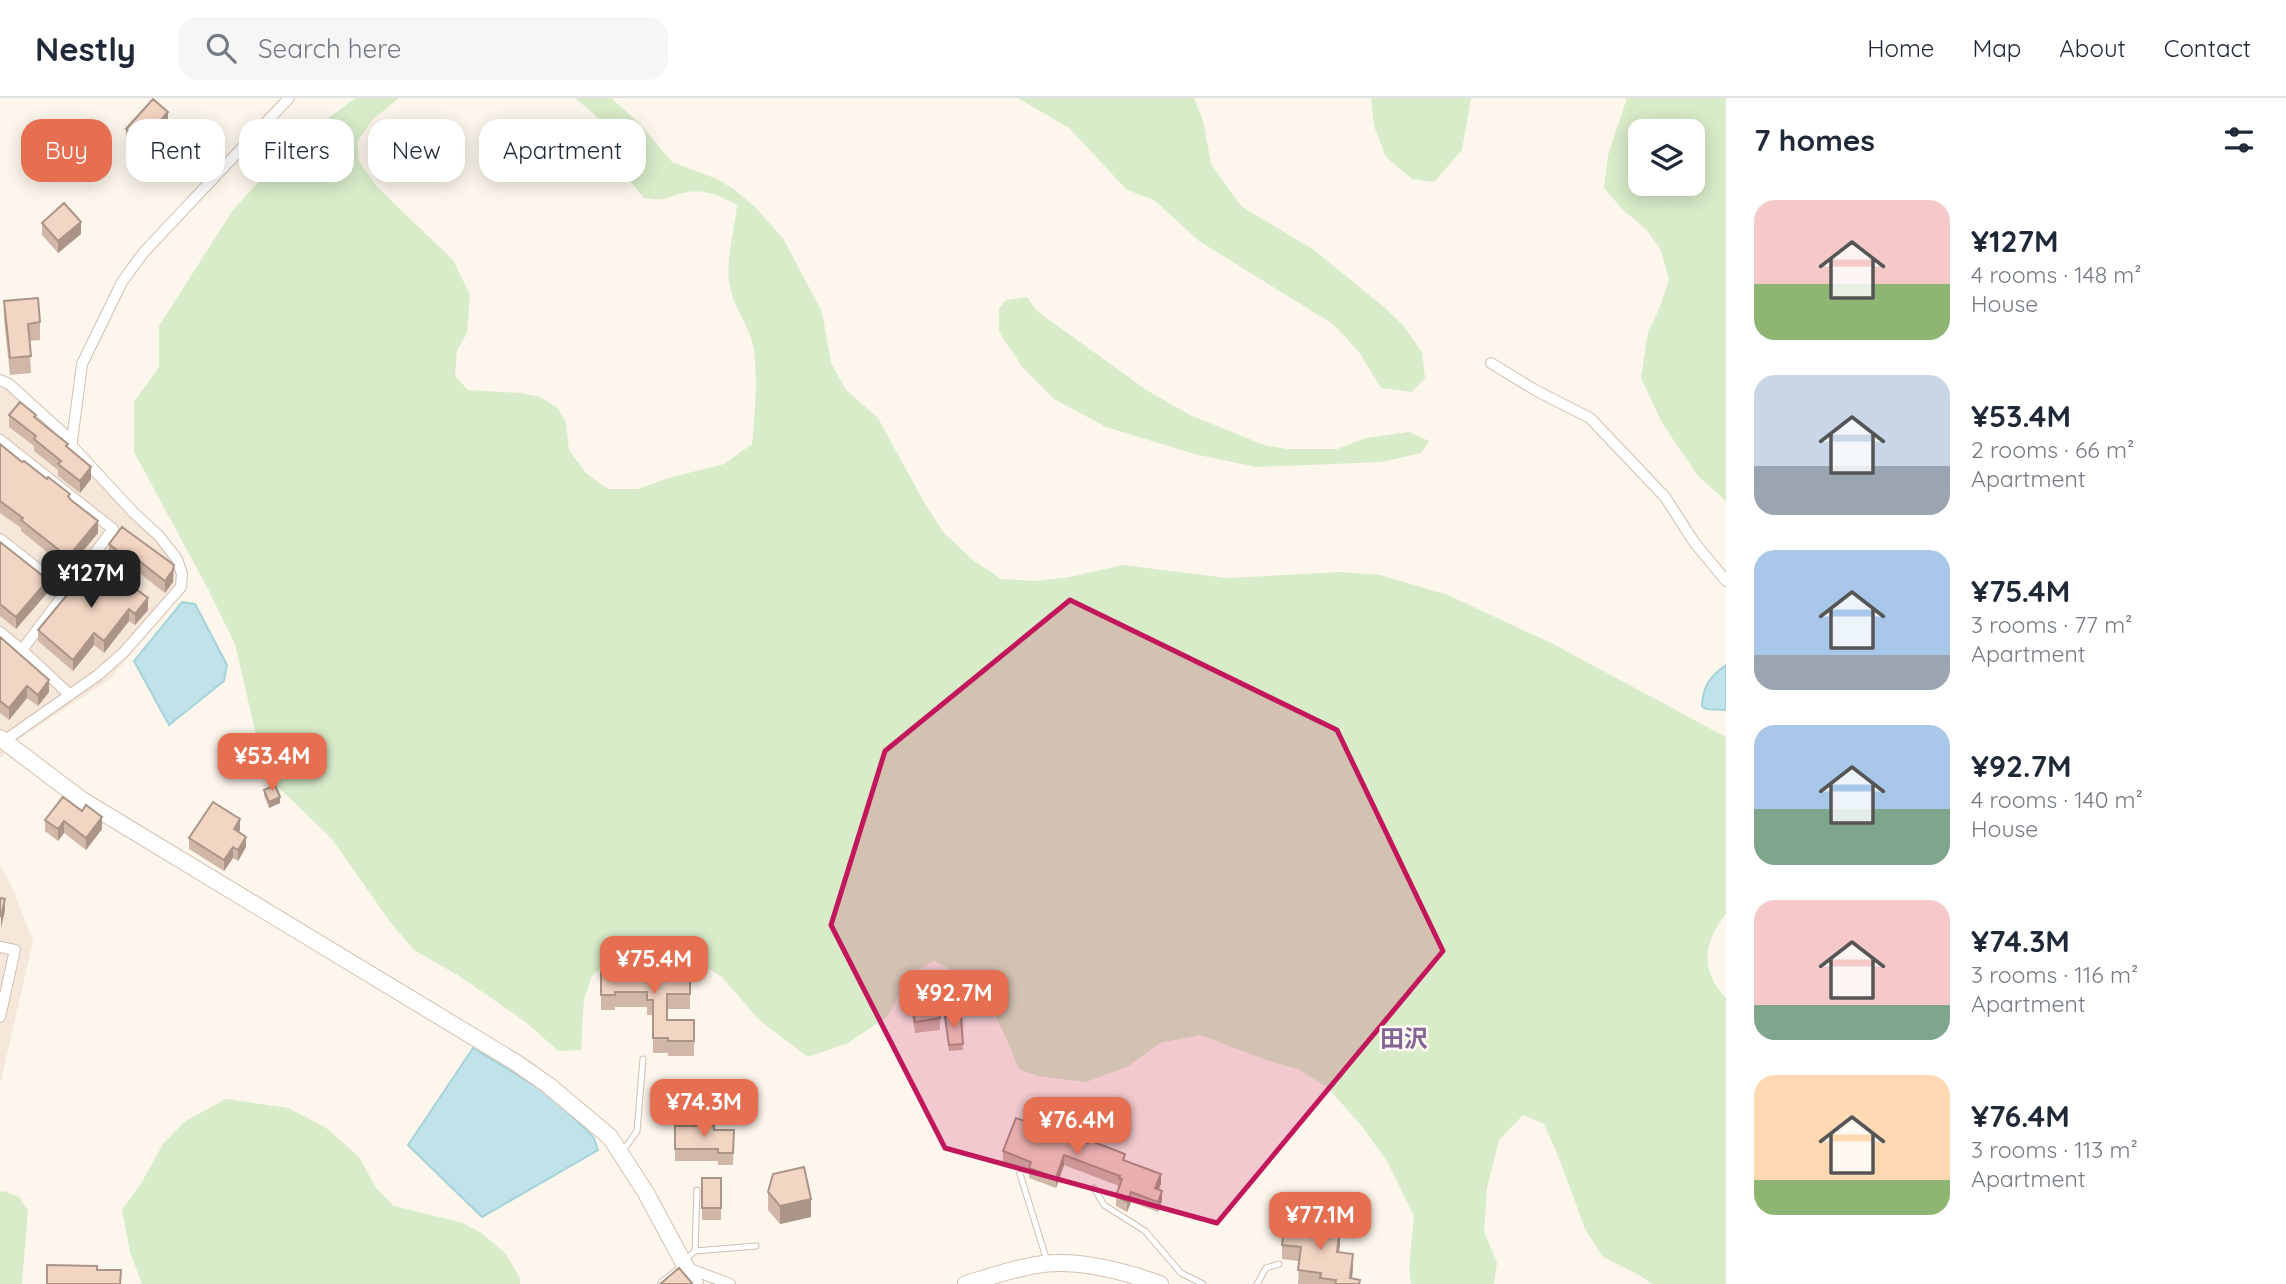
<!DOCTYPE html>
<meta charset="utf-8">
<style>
:root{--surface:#fff;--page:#f6f6f7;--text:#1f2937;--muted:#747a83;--line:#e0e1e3;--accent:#e76f51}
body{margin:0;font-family:Quicksand,"Noto Sans JP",sans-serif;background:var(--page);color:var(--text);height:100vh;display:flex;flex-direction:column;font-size:26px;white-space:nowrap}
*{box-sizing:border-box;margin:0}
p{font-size:23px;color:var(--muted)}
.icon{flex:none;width:38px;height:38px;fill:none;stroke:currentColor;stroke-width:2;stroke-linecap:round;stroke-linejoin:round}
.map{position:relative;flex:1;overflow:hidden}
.side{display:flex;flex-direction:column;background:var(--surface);width:560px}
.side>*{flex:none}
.top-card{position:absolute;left:21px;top:21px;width:665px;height:63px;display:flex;gap:14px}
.tools{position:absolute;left:1628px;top:21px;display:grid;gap:14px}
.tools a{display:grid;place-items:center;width:77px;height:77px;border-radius:14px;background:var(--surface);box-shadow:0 4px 18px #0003;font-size:35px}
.price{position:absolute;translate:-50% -60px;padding:0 16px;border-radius:14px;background:var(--accent);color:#fff;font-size:23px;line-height:46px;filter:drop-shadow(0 2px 4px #0008)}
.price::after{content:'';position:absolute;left:50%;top:42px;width:21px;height:16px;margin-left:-10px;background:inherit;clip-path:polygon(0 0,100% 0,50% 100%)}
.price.selected{background:#222;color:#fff}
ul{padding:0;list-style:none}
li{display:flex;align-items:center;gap:21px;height:175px;padding:0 28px}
li span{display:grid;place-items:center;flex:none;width:196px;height:140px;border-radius:21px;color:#555}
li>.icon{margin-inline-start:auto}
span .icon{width:84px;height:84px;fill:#fffc;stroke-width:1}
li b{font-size:30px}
h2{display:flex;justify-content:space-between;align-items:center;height:84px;padding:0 28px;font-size:30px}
.chip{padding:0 24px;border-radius:21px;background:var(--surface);box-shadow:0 4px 18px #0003;font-size:24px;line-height:63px}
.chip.selected{background:var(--accent);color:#fff}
header{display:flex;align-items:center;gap:42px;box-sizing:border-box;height:98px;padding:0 35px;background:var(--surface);border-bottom:2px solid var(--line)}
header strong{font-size:33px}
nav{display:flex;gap:38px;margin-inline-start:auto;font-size:24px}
.search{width:490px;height:63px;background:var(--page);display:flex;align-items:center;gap:18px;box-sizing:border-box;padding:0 24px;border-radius:21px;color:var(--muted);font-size:26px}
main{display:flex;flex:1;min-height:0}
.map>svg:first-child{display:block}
.residential{fill:#f5e8da}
.green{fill:#d8ecc9;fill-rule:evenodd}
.water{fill:#bfe3e8;stroke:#a5d3da;stroke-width:2}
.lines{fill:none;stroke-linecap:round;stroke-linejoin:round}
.lane-casing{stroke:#d1beb0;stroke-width:7}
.street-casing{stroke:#d1beb0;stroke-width:12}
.secondary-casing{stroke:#d6c0b0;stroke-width:18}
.lane{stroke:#fff;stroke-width:5}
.street{stroke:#fff;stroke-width:10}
.secondary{stroke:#fff;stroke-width:16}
.wall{fill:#d1b7a8}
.shaded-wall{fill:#aa9588}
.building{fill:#f3d5c3;stroke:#aa9588;stroke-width:2}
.marked{fill:#c2185b;fill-opacity:0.2;stroke:#c2185b;stroke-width:5;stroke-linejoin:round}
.labels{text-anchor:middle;stroke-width:5;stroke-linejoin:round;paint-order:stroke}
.quarter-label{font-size:24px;font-weight:bold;fill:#846695;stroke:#fffaf3}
</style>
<header>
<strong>Nestly</strong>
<div class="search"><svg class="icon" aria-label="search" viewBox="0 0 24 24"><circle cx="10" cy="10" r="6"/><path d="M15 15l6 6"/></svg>Search here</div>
<nav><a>Home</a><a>Map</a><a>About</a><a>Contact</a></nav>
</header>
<main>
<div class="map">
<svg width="1726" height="1186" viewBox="0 0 1726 1186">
<rect width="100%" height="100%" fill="#fdf6ec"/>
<path class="residential" d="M0 281 33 304 174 450 187 473 185 490 110 581 23 638 0 660Z
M0 766 12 789 33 843 0 987Z"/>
<path class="green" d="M355 0H399L372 22 357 44 359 63 377 89 453 162 470 197 467 235 457 253 455 278 468 292 521 295 540 299 558 310 566 325 569 352 586 375 608 391H638L668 380 724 366 752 346C755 318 759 270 752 243 746 222 732 207 729 183 726 163 735 128 737 107 722 99 706 91 688 94 667 98 668 104 644 100L629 82 615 45 594 16 575 0H611L639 25 672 64 717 81 735 92 756 110 783 140 822 214 831 265 846 292 878 320 925 406 944 435 973 462 1001 481 1036 483 1069 479 1123 467 1227 480 1341 474 1380 477 1448 497 1553 546 1726 639V816C1703 844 1700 874 1726 900V1186H1652L1639 1177 1603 1159 1585 1131 1559 1060 1544 1026 1523 1017 1499 1042 1487 1090 1484 1133 1497 1165 1494 1186H1411L1409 1169 1414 1118 1388 1065 1361 1027 1328 990 1298 971 1272 964 1200 937 1160 945 1127 969 1086 984 1038 978 1019 971C1009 948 996 912 980 893 969 880 949 871 934 863L911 875 887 919 848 945 808 959 759 922 722 879 696 862 656 854 611 861 592 878 584 901 581 952 558 953 527 925 461 879 414 852 391 825 331 740 271 682 257 641 235 546 208 491 134 354V304L159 269V228L233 112 289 50Z
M1018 0H1194L1203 22 1211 66 1241 108 1314 152 1385 210 1403 227 1422 254 1425 280 1412 294 1381 290 1359 254 1333 226 1199 143 1154 102 1127 92 1069 30Z
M1371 0H1471L1462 52 1434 84 1412 81 1386 59 1374 28Z
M1627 0H1726V403L1698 378 1662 325 1641 280 1648 234 1659 211 1669 182 1661 152 1646 131 1623 112 1604 90 1608 57ZM1640 33H1692V86H1640Z
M1027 199 1038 214 1148 293 1190 317 1264 347 1287 351H1337L1366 340 1409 334 1429 343 1421 355 1382 364 1256 369 1194 356 1106 329 1054 301 1023 270 999 234V211L1006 202Z
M226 1001 288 1010 325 1029 359 1059 376 1090 394 1108 460 1124 480 1134 505 1155 520 1180V1186H142L130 1154 122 1112 143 1082 163 1046 184 1024Z
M3 1093 19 1099 28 1113 22 1186H0V1094Z"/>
<path class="water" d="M182 504 195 506 227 567 224 583 169 627 134 563Z
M1726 567V612L1706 611 1702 608C1703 588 1710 578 1726 567Z
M473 950 553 999 594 1040 598 1052 482 1119 408 1047Z"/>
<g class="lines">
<defs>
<path id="lane" d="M622 1054 637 1033 643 961
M1020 1076 1047 1163
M1094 1090 1104 1107 1145 1133 1181 1175 1203 1186
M695 1153 756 1148
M685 1162 695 1153 697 1092
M1257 1186 1266 1170 1279 1166"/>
<path id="street" d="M1491 265 1535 292 1590 320 1665 399 1694 444 1726 483
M0 282 9 286 72 343V348L133 414 159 438 177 461 182 476 181 489 124 554 98 577 4 643
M0 342 113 431 22 552
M72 343 82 266 122 184 144 154 289 0
M0 441 66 493
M0 534 22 552 70 597
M0 849 15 852 0 919
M663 1186 685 1169 730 1186"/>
<path id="secondary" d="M0 640 82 702 515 964 548 987 610 1039 646 1095 695 1186
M966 1186C989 1179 1012 1171 1036 1167 1076 1160 1123 1173 1160 1186"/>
</defs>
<use href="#lane" class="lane-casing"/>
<use href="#street" class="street-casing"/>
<use href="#secondary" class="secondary-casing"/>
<use href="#lane" class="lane"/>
<use href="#street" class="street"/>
<use href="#secondary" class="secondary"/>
</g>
<path class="wall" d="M168 26 141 56 126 43V31Z
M42 125 81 136 58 155 42 137Z
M4 203 40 224V242L29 243 31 275 10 277 4 221Z
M9 317 36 320 68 350 91 381 80 395 58 378V372L34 353V348L9 329Z
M0 346 70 401 98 435 68 471 21 433V430L0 415Z
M122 429 173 484 165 495 134 471 131 475 109 457V446Z
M0 444 48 494 16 531 0 518Z
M96 462 148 512 135 527 129 523 104 555 94 547 73 573 38 543V532Z
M0 539 49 594 38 608 27 600 9 622 0 615Z
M264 692 280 705 269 710 264 698Z
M82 713 102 731 86 752 64 735 58 743 45 733V722Z
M240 732 239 734 246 749 238 763 233 760 224 773 189 751V740Z
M601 874 690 876V911H667V922H694V958H668V955H653V917H647V909H615V912H601Z
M912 904 940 920V932L915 935 912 916Z
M961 918 963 952 949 953 945 919Z
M1033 1026 1054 1030 1052 1035 1125 1063 1161 1086 1158 1091 1162 1103 1158 1114 1131 1104 1127 1114 1116 1108V1098L1119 1088 1064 1067 1056 1090 1029 1080V1074L1003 1064V1053Z
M675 1028 714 1032H734L733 1067H718V1063H675Z
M702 1080H721V1122H702Z
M768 1094 811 1119 780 1126 768 1112Z
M1340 1146 1339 1154 1353 1170 1352 1181 1360 1186H1298L1299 1163 1282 1161V1147Z"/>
<path class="shaded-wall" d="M168 14V26L141 56V44Z
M81 124V136L58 155V143Z
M91 369V381L80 395V383Z
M98 423V435L68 471V459Z
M134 459V471L131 475V463Z
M174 467 173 484 165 495V483Z
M48 482V494L16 531V519Z
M148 500V512L135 527V516Z
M129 511V523L104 555V543Z
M94 535V547L73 573V562Z
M49 582V594L38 608V597Z
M27 588V600L9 622V610Z
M280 699V705L269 710V704Z
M102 719V731L86 752V740Z
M240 721V732L234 742V731Z
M64 723V735L58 743V731Z
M246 739V749L238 763V752Z
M233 749V760L224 773V762Z
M5 801V813L1 830V818Z
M1054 1020V1030L1048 1044V1034Z
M1064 1057V1067L1056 1090V1080Z
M1161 1076V1086L1155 1100V1090Z
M1162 1093V1103L1158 1114V1104Z
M1131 1094V1104L1127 1114V1104Z
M811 1101V1119L780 1126V1108Z
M1340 1131V1146L1337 1168V1154Z
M1353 1156V1170L1351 1186 1350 1180Z"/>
<path class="building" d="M153 1 168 14 141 44 126 31Z
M64 105 81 124 58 143 42 125Z
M38 200 40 224 28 226 31 258 10 260 4 203Z
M20 304 36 317 34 319 68 346 66 348 91 369 80 383 58 366 61 363 34 341 36 338 9 317Z
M0 346 22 364 24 363 47 381 48 379 70 396 68 398 71 402 98 423 68 459 21 422 23 420 0 403Z
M122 429 174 467 173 472 165 483 134 459 131 463 109 446Z
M0 444 48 482 16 519 0 506Z
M96 462 148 500 135 516 129 511 104 543 94 535 73 562 38 532Z
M0 539 49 582 38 597 27 588 9 610 0 603Z
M275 687 280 699 269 704 264 692Z
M63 699 82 713 86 707 102 719 86 740 64 723 58 731 45 722Z
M213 704 240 721 234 731 246 739 238 752 233 749 224 762 189 740Z
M0 800 5 801 1 818H0Z
M621 868H670V876H690V896H667V922H694V943H668V940H653V902H647V894H615V897H601V874H621Z
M937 900 940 920 915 924 912 904Z
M961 918 963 946 949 947 945 919Z
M1037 1014 1054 1020 1048 1034 1072 1043 1073 1039 1088 1045 1089 1042 1125 1056 1123 1062 1161 1076 1155 1090 1162 1093 1158 1104 1131 1094 1127 1104 1116 1098 1122 1081 1119 1080 1120 1078 1064 1057 1056 1080 1029 1070 1031 1064 1003 1053 1016 1020 1033 1026Z
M675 1028H714V1032H734L733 1055H718V1051H675Z
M804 1069 811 1101 780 1108 768 1094 773 1076Z
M702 1080H721V1110H702Z
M1285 1124 1340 1131 1337 1154 1353 1156 1350 1180 1360 1182 1359 1186H1335L1336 1182 1320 1180 1321 1175 1298 1172 1301 1149 1282 1147Z
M47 1167 97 1168V1172H121L120 1186H47Z
M679 1170 692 1185 691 1186H660Z"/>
<path class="marked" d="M1070 502 1337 632 1443 853 1217 1125 945 1050 831 827 885 653Z"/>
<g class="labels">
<g class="quarter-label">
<text x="1404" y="949">田沢</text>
</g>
</g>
</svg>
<div class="tools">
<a><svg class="icon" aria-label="layers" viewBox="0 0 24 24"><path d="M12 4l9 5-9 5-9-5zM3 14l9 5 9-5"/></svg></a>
</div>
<b class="price selected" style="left:91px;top:512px">¥127M</b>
<b class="price" style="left:272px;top:695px">¥53.4M</b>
<b class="price" style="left:654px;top:898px">¥75.4M</b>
<b class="price" style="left:954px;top:932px">¥92.7M</b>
<b class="price" style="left:704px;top:1041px">¥74.3M</b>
<b class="price" style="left:1077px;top:1059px">¥76.4M</b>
<b class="price" style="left:1320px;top:1154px">¥77.1M</b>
<div class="top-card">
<a class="chip selected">Buy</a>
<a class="chip">Rent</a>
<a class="chip">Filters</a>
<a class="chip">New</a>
<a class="chip">Apartment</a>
</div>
</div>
<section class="side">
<h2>7 homes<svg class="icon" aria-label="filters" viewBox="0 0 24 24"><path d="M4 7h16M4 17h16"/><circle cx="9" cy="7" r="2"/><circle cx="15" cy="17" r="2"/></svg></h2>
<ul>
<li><span style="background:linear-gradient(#f6c9c9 60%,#8fb573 0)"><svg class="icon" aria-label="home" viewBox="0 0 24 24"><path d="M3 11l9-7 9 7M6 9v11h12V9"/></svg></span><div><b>¥127M</b><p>4 rooms · 148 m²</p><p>House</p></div></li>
<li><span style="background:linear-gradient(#c9d6e8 65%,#9aa5b1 0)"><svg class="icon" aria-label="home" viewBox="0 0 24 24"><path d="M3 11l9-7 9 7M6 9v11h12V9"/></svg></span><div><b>¥53.4M</b><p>2 rooms · 66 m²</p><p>Apartment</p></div></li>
<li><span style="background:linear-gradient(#a9c7e8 75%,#9aa5b1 0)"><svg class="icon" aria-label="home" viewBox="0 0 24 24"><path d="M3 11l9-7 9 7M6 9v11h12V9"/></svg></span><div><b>¥75.4M</b><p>3 rooms · 77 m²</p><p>Apartment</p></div></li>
<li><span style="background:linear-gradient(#a9c7e8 60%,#7fa58c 0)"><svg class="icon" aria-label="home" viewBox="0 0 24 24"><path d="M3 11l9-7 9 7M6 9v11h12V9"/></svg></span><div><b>¥92.7M</b><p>4 rooms · 140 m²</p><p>House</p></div></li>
<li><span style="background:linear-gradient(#f6c9c9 75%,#7fa58c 0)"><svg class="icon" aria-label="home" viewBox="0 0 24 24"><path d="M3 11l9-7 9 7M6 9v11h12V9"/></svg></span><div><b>¥74.3M</b><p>3 rooms · 116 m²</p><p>Apartment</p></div></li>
<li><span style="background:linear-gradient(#ffd9b3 75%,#8fb573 0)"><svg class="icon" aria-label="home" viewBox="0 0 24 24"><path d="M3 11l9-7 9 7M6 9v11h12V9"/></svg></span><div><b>¥76.4M</b><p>3 rooms · 113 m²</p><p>Apartment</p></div></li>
</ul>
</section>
</main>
